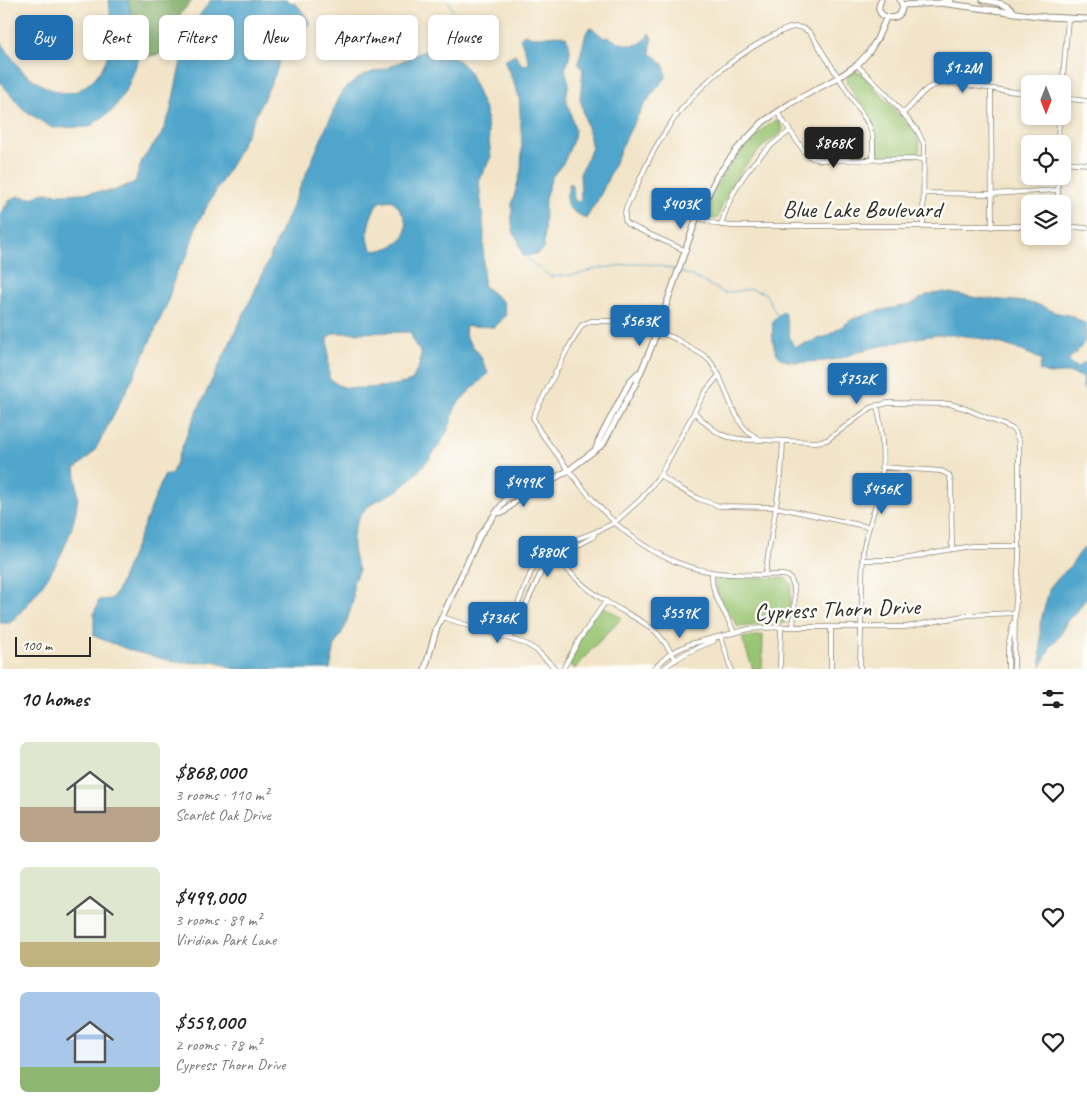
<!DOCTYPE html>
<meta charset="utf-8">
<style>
:root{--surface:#fff;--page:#f6f6f6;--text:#222;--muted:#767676;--accent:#1f6fb2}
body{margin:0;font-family:Caveat,sans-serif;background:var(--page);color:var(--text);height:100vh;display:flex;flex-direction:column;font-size:19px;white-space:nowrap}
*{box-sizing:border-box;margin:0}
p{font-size:16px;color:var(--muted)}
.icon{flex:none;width:28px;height:28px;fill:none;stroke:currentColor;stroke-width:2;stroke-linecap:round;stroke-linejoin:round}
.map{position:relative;height:669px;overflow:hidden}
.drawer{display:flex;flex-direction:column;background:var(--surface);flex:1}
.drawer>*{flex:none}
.banner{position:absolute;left:15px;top:15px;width:500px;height:45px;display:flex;gap:10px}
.needle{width:32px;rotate:180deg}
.fabs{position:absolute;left:1021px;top:75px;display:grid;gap:10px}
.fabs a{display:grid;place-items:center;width:50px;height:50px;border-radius:8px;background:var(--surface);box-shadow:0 2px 8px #0003;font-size:25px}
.scale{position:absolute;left:15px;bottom:12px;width:76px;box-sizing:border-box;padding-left:5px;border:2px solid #2b2b2b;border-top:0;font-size:14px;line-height:18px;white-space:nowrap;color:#2b2b2b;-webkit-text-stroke:4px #fdfcf7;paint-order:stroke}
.price{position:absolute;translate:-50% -42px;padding:0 11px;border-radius:5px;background:var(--accent);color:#fff;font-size:16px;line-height:32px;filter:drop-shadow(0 1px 2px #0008)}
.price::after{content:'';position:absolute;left:50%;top:30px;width:15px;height:11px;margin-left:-8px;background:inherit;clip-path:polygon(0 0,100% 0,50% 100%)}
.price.on{background:#222;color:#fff}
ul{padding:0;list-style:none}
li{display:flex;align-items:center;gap:15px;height:125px;padding:0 20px}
li span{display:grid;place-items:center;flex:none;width:140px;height:100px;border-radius:8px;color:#555}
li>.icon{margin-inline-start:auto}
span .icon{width:60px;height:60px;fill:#fffc;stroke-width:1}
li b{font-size:21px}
h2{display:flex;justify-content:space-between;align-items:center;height:60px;padding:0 20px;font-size:21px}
.tag{padding:0 18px;border-radius:8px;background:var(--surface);box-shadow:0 2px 8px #0003;font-size:18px;line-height:45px}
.tag.on{background:var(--accent);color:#fff}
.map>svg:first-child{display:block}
.green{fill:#99c572;stroke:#62784e}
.forest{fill:#7aaa64;stroke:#526a48}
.water{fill:#4fa5cb;stroke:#3d687b;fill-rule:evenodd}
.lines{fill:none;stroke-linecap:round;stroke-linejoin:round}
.stream{stroke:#4fa5cb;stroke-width:1}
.minor-casing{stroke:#8e887a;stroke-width:5.5}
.tertiary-casing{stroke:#8e887a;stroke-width:7}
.minor{stroke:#fff;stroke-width:4}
.tertiary{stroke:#fff;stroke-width:5}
.labels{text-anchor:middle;stroke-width:5;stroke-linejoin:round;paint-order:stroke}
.street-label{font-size:24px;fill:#2b2b2b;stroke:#fdfcf7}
</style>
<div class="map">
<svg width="1087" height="669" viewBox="0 0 1087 669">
<rect width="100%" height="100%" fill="#fdfcf7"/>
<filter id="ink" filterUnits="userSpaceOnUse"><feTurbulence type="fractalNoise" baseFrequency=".02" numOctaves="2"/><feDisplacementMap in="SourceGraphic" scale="10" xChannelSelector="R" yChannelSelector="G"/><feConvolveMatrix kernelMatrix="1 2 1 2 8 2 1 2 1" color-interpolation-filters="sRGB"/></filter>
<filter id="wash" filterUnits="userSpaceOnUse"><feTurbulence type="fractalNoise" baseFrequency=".0096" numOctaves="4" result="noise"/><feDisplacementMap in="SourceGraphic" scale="20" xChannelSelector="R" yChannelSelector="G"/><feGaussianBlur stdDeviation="1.12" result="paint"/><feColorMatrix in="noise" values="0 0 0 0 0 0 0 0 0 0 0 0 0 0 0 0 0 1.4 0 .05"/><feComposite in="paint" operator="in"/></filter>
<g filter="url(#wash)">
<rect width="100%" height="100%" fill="#f2e4c8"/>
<path class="green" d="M855 71 861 73 916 133C919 142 923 149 916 157L887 158 879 155 873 127 847 82V76Z
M774 121H778L783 129 780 134 764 145 743 168 727 194 717 219 711 218 706 216C700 195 756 130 774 121Z
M719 577 786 578 791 584 790 620 785 623 738 627 717 594 715 580Z
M601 605 622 618 591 650 575 669 566 661 586 626Z
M763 635 762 669H753L742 638Z"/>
<path class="forest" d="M128 0H193L181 13 165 53 139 58Z"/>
<path class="water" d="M109 0H128L139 58 128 87 113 110 89 127 52 128 23 109 0 82V40C8 51 15 65 26 74 43 87 65 101 84 87 115 66 112 33 109 0Z
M211 0H286L297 5 311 23 287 41 275 75 235 158 197 224 187 256 176 273 167 304 137 370 94 452 75 469C76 480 79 493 77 504 71 549 42 591 10 623H0V215L9 201 18 196 31 198 45 193 64 194 113 191 135 182 142 160 161 135 170 113 184 47 199 16Z
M589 28 593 29 604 38 609 37C616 43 633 48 641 43 645 41 647 37 649 33L652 38 650 53C661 60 666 65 666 78 635 109 620 153 602 192 597 202 591 210 586 219 565 206 563 207 570 183L573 187 574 199 577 202 581 200 580 173 592 148 580 98 583 70 578 64 586 33Z
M524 34C540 42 552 31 566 37 572 49 571 57 565 69L569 83 566 98 575 129 574 138 564 162 552 177 545 198 544 249 537 254 523 256 518 240 514 234 512 223V204L521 170 522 145 519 96 504 60 515 54 521 64 528 65 529 61 520 38Z
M430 48 451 54 468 70 486 112 491 157 479 180 484 232 483 285 503 302 506 315 495 327 466 326 465 336 480 355 488 373C479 383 467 393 458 403 452 411 452 423 447 432 437 451 422 468 407 483 392 498 366 499 357 522 350 539 352 553 359 570L353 583V601L345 627 335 645 330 669H234L215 661 201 663 176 662 132 651 94 636V613L99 600 112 599 118 589 164 476 172 473 191 424 259 282 342 91 363 75 387 68ZM392 200C417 225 408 247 374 251 362 240 370 213 379 202ZM410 332 415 345 421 353 419 365 412 381C396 386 353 392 338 385 335 383 332 380 329 378L328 337 334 333Z
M944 292 978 298 1026 302 1042 306 1054 312 1072 316 1086 324C1087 344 1082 347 1068 360L1073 365 1078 367 1087 361V394L1083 387 1084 378C1078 375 1073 373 1067 373 1055 372 1050 377 1039 370L1042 360C1012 345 973 333 939 335 923 336 909 340 894 343 884 346 874 347 864 350 857 352 850 355 842 358 832 361 791 365 782 359 771 351 772 332 773 320L783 311C790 322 786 337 795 347L827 336 853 319 874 312 911 304 927 295Z
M1087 545V597L1076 613 1066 622 1060 636 1050 647 1041 667 1040 624 1050 587 1072 564 1081 551Z"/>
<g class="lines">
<path class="stream" d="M448 0C457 25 469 23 493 26
M526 254 528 260 551 277 579 274 595 269 639 263 661 266 676 270
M679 272 690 275 725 293 751 289 765 293 778 317"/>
</g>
</g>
<g filter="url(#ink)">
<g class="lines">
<defs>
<path id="minor" d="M857 65 887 95 917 130 924 144 923 227
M991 89 992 227
M1062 89 1068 19
M1062 98 1087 101
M777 112 806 154 812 158 821 160 924 159
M902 114C923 98 920 83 951 83L1030 94
M1058 144 1059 116
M1062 162 1087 164
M923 193 991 194 1058 190
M1058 204V176
M697 217 716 224 732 226H1030
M721 225C732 186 756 154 790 131
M1062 226 1087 228
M684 250 627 224C620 213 631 198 636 188 643 172 650 156 660 140 686 96 726 61 770 37 784 30 798 20 811 34L869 125 873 137V160
M695 413C718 436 726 440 759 440
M881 467 941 471 949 475 951 483 952 549
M660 475 674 485 699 499 719 506 775 507 869 527
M554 552C567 572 586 589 607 602 623 612 641 619 656 632 664 640 670 650 676 660
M862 560H895L915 557 935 552 971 546H1019
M712 572C710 597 726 610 734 633
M765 575 781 475 783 442
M442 617 526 644 536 650 556 669
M793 627C794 614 798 584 788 576 779 574 770 575 761 575 745 574 728 575 712 572 629 559 585 492 539 430L533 417 566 352 582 325 591 321H616L631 322 648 327 676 339 703 355 710 361 719 375 732 407 742 425 748 432 761 440 816 442 827 440 872 407 888 403 950 404 964 408 1011 428 1015 432 1019 442V559L1015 613 1014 669
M721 637 731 669
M509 638 508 628 531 572 540 561 577 539 595 532 614 523 641 499 660 475 705 392 719 375
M509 638 514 631 544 566 548 562 593 537 595 532
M563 669 579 640 606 601
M653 669 671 653 690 644 749 629 781 627H906L968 615 1015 613
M663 669C678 656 697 647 714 641
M780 669 781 627
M831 669V628
M860 669 863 551C867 529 876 508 880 487 885 464 882 427 877 405
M1008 669V647L1013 623"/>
<path id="tertiary" d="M881 0C869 23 912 24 900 0
M983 0C995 2 1006 3 1015 13
M940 3 1046 17 1087 19
M902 5 940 3 951 0
M596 449 598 442 630 381 638 373
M496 513 504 512 517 500 569 470 603 444 636 383 651 348 697 217 717 176 738 148 763 122 791 103 839 77 857 65 869 52 877 39 886 18
M425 669 436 630 480 535 506 499 521 490 542 485"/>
</defs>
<use href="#minor" class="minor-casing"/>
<use href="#tertiary" class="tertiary-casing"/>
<use href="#minor" class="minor"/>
<use href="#tertiary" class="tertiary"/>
</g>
</g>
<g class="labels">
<g class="street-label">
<text x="862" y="217">Blue Lake Boulevard</text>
<text transform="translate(837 609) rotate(-2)" y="8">Cypress Thorn Drive</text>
</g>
</g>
</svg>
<div class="fabs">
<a><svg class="needle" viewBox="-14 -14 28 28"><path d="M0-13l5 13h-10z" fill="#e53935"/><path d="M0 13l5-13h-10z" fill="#767676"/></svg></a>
<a><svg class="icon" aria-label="locate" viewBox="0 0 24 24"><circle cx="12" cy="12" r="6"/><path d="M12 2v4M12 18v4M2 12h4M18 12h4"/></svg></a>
<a><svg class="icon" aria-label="layers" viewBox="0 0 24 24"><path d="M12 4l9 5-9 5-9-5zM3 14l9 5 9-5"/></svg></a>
</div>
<div class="scale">100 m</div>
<b class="price" style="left:963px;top:94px">$1.2M</b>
<b class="price on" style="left:834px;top:169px">$868K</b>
<b class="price" style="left:681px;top:230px">$403K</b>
<b class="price" style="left:640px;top:347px">$563K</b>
<b class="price" style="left:857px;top:405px">$752K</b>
<b class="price" style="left:524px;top:508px">$499K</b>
<b class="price" style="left:882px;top:515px">$456K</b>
<b class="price" style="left:548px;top:578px">$880K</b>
<b class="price" style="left:680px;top:639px">$559K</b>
<b class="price" style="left:498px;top:644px">$736K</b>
<div class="banner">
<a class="tag on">Buy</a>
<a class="tag">Rent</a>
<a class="tag">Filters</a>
<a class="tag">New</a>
<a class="tag">Apartment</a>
<a class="tag">House</a>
</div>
</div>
<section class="drawer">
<h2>10 homes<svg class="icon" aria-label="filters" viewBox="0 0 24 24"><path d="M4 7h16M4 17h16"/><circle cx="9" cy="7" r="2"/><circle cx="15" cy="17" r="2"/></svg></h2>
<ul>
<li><span style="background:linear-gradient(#dfe7d0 65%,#b9a48a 0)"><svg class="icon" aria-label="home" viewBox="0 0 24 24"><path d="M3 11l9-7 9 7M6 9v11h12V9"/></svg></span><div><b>$868,000</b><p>3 rooms · 110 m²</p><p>Scarlet Oak Drive</p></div><svg class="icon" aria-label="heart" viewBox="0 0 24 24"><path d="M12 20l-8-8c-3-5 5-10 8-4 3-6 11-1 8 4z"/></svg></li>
<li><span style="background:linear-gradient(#dfe7d0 75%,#c2b280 0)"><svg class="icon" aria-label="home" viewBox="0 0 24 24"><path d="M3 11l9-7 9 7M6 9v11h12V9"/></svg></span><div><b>$499,000</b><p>3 rooms · 89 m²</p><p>Viridian Park Lane</p></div><svg class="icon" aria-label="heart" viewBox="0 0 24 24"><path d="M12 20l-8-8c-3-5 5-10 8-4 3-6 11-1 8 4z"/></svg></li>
<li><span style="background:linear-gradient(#a9c7e8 75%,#8fb573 0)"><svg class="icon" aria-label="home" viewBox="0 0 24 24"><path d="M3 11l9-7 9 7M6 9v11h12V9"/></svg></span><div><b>$559,000</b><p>2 rooms · 78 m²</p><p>Cypress Thorn Drive</p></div><svg class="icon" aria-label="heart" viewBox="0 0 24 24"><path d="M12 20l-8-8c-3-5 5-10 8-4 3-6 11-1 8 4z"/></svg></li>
</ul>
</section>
